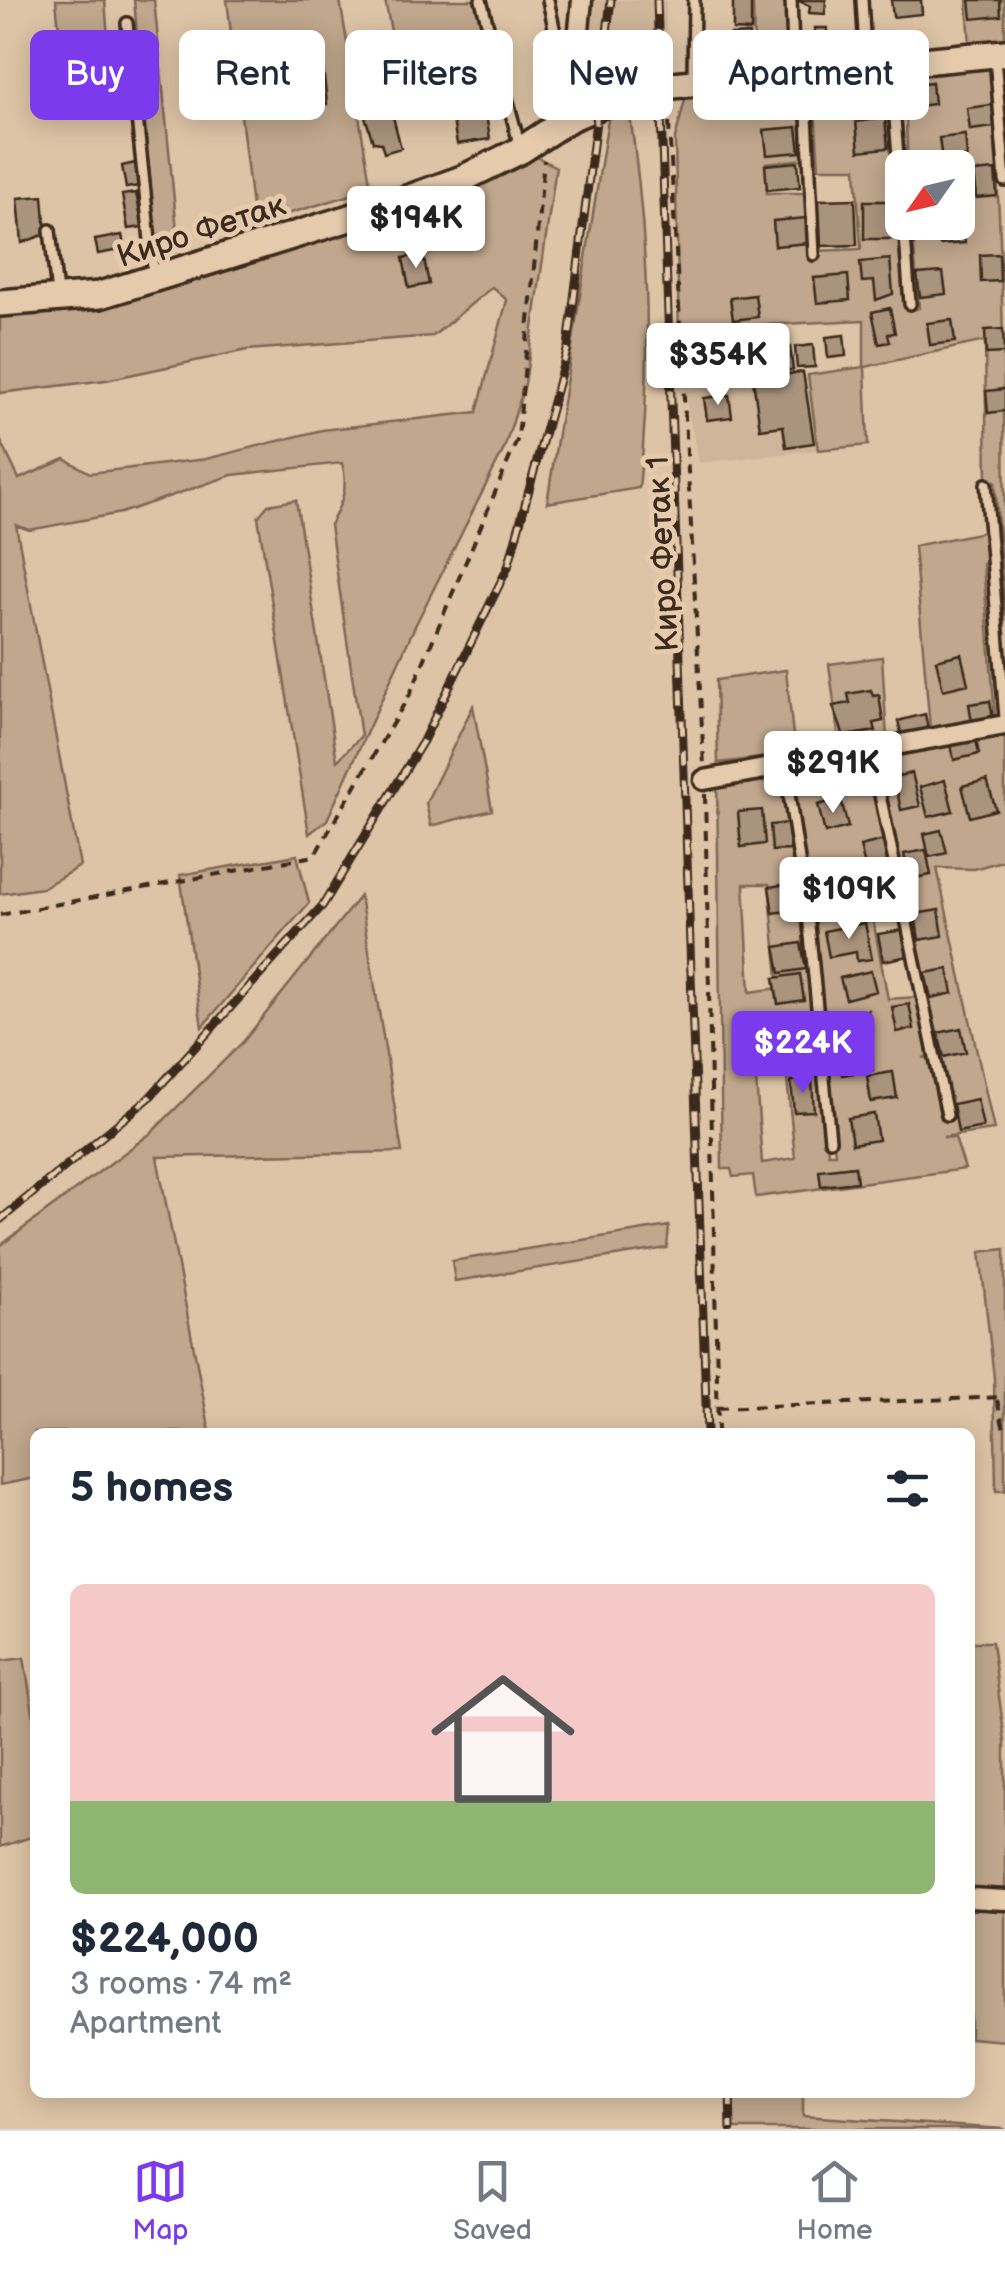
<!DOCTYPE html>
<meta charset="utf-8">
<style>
:root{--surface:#fff;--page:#f2f2f3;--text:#1f2937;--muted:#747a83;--line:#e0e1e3;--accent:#7c3aed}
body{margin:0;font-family:"Balsamiq Sans",sans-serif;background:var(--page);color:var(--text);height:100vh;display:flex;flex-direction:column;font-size:38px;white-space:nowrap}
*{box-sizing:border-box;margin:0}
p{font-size:32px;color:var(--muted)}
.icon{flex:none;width:55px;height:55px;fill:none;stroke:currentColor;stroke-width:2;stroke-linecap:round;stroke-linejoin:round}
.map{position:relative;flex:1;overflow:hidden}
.details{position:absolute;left:30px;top:1428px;width:945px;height:670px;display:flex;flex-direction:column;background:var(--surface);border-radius:15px;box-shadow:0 5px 25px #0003}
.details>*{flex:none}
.banner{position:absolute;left:30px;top:30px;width:945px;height:90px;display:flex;gap:20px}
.needle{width:65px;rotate:236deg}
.fabs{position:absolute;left:885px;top:150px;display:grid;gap:20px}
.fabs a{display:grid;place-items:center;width:90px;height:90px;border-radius:15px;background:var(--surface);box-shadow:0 5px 25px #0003;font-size:50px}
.price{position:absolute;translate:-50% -85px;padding:0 22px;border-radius:10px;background:#fff;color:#222;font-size:32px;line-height:65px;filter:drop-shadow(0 2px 5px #0008)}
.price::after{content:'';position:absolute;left:50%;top:60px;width:30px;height:22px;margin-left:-15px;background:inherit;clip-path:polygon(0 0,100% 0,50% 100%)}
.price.active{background:var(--accent);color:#fff}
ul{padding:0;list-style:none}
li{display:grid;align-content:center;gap:20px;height:530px;padding:0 40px}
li+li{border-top:2px solid var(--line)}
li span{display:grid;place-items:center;height:310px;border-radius:15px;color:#555}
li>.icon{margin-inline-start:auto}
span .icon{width:180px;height:180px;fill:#fffc;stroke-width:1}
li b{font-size:42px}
h2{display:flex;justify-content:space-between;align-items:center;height:120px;padding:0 40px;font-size:42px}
.chip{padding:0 35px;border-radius:15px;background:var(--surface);box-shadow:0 5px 25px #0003;font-size:35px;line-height:90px}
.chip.active{background:var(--accent);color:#fff}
.tab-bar{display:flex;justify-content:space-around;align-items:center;height:140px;border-top:2px solid var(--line);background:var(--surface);font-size:28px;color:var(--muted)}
.tab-bar a{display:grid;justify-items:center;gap:5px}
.tab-bar .active{color:var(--accent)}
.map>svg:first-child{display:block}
.built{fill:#cfb69a}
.green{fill:#c0a78d;stroke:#7e6856;stroke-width:2.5;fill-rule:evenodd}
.building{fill:#ab947d;stroke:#3b2a1e;stroke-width:2.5}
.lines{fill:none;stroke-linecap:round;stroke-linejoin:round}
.lane-casing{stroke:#3b2a1e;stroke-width:16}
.street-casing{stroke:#3b2a1e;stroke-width:25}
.secondary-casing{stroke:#3b2a1e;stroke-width:32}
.path{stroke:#3b2a1e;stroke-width:4;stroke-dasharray:10 8;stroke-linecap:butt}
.lane{stroke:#e5caac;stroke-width:9}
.street{stroke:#e5caac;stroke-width:18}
.secondary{stroke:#e5caac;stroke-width:25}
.rail-casing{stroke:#3b2a1e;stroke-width:9}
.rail{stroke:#e5caac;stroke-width:5;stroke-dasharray:15;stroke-linecap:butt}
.labels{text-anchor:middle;stroke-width:10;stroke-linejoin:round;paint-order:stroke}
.street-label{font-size:32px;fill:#3b2a1e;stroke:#e5caac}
</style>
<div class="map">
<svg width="1005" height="2129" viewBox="0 0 1005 2129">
<rect width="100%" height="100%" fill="#dec4a6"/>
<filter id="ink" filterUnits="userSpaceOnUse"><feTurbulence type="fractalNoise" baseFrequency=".01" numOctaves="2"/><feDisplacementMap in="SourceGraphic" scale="20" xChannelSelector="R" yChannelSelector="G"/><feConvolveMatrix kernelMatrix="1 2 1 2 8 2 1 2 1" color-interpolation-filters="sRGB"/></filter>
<g filter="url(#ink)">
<path class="built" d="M582 0H666L667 85 578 101Z
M808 375 818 450 699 463 684 391Z"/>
<path class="green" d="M56 0H105L110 64 63 71Z
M134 0H154L179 250 157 259Z
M227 0H340L371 189 254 224Z
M385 0H481L497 61 401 83Z
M753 0H785L787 60 754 63Z
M967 0H1005V45L970 47Z
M961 69H990C1005 254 1005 439 1005 624L995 481 987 482 985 341 865 367 868 445 818 450 808 375 864 367V320L703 328 702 337 679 338 675 139 686 96 800 83 806 159 766 163 767 193H806L810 261 814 262 816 251 861 249 856 168H819L813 80 894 77 906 301 911 310 919 308 912 223 958 222V168L908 167 904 78Z
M628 103C648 226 653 365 639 488L547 503 610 107Z
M537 157 556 167 525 384 504 449 415 626 327 820 309 834 258 517 268 505 296 500 337 761 361 736 330 525C342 503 349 488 342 463L232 475 121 513 29 530 16 525 80 866 42 888 0 894V439L19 479 65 459 90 473 206 459 322 430 477 412 507 300 492 287 433 336 247 350 106 380 0 393V316L60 313 143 296 303 242 409 214Z
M988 531 991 562 983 564 995 717 930 728 914 546Z
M882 657 887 739 840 748 829 664Z
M786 670 795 754 718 763 716 680Z
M473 706 492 810 431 826 426 803Z
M1005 729V860L974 869 937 868 994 1130 943 1137 955 1138 965 1169 756 1197 753 1175 733 1177 731 1169H722L717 777 736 776 737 785 786 779 828 1153H835L795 778C817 771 852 753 874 762L897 886 868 893 888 999 918 997 930 1055 923 1058 938 1055 878 756ZM744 884H769L779 988 750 992ZM785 1059 795 1158 762 1163 755 1064Z
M297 855 309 903 202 1027 180 875Z
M360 896 402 1152 157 1157 210 1432H35V1478L0 1485V1246L151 1133 243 1042Z
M669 1226 667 1248 455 1281 452 1261Z
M1005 1249V1491H996L994 1378 980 1252Z
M970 1642H992L1005 1742V1893L970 1892Z
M24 1658 35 1724V1854L31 1837 0 1847V1661Z
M970 1905 1005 1906V2041L970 2038Z
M731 2093H803V2116L1005 2129H733Z"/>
<path class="building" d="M733 0H751V31L733 30Z
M797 0H826L825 14 809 13 810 6Z
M891 0H921L922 14 893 17Z
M970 0H1000L1001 16 972 19Z
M815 28H827V52H815Z
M749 34 750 58 733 59 731 35Z
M701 39H717V58H702Z
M124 54 127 85 110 87 107 56Z
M323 68 327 104 301 107 297 71Z
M932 82 934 104 909 107 906 85Z
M885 83 888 112 858 115 855 86Z
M483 96 490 139 457 144 450 102Z
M992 105 995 127 970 130 967 108Z
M391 109 401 148 384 153 381 143 373 142 365 116Z
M885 118 888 148 859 151 856 122Z
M797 127 800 152 767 155 764 130Z
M965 135 967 157 942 160 939 138Z
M798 162 800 187 767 190 765 165Z
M135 163 139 186 126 188 122 166Z
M995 170 997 196 976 198 974 172Z
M136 193 143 227 128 229 122 195Z
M43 196 46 234 22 243 18 198Z
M855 199 857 245 821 246 819 200Z
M864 201H898L897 239H864Z
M806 218 809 243 775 246 773 221Z
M963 220 965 243 940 245 937 223Z
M122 235 125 249 98 254 95 240Z
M423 254 429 284 409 288 403 258Z
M999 254 1000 281 981 282 980 255Z
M890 259 893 294 876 300 874 281 862 282 860 262Z
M943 272 946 294 920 297 917 274Z
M848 275 850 300 817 303 814 278Z
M755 295 758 317 733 320 730 298Z
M890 308 895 333 888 334 890 342 879 344 872 312Z
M952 320 955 342 930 345 927 323Z
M1003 329 1004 353 986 354 985 330Z
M844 335 846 356 828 358 826 337Z
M813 345 815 367 797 368 795 347Z
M790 347 793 370 767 373 765 350Z
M803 372 814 443 786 447 783 426 760 429 753 379Z
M1005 389V411L988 413 986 391Z
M729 395 732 417 707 420 704 398Z
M961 654 968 684 943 690 936 660Z
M871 690 873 696 879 695 883 721 874 723 876 731 844 736 833 706 850 703 848 694Z
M990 701 993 719 972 722 969 704Z
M925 714 928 729 902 736 898 721Z
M814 737 817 753 797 757 794 740Z
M976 740 979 754 954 760 951 745Z
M865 760 866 770 854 771 856 787 834 790 831 765Z
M912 773 920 806 901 810 894 777Z
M945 780 953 811 928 817 920 787Z
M987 780 996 810 970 817 962 786Z
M841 799 848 827 825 833 818 805Z
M762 810 765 844 741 847 738 812Z
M789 823 791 850 772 851 770 825Z
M941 830 947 853 929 857 924 834Z
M884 840 893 873 868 879 860 846Z
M926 850 931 875 909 879 904 854Z
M795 883 799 909 773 913 769 887Z
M837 885 841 911 815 915 812 889Z
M939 910 943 936 919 940 915 914Z
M865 923 872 959 857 961 856 952 829 957 824 931Z
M904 930 909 956 883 961 878 934Z
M801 943 806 969 780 973 775 947Z
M948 969 953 993 931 998 925 973Z
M871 971 876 991 846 999 840 978Z
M800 974 804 1000 778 1004 774 978Z
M909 1004 914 1029 897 1032 892 1007Z
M868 1010 872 1036 846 1040 842 1014Z
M961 1028 966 1052 944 1057 938 1033Z
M869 1044 873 1070 842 1075 838 1049Z
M893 1072 897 1098 871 1102 867 1076Z
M812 1080 814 1111 794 1112 791 1081Z
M977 1099 983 1127 958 1132 953 1104Z
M874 1114 878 1140 852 1144 848 1118Z
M855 1166 857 1182 821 1186 819 1170Z"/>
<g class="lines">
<defs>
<path id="lane" d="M481 0 520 147
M548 0 559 51 574 66
M791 0 794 71
M862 0 866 66
M127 23 154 278
M995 57 1005 181
M891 69 902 206
M805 75 814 255
M693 79 694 0
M904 222 910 304
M50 230 57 294
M986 484 1005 718
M871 752 947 1115
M785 768 809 925 830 1140"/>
<path id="street" d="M570 118 582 0
M704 780 1005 725
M970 1898 1005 1900"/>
<path id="secondary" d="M0 303 100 295 382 208 462 179 521 150 570 118 642 88 1005 53"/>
</defs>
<use href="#lane" class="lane-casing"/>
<use href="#street" class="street-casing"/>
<use href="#secondary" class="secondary-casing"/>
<path class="path" d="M668 105 704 765
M705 794 718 1432
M0 915 314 856 410 694 518 438 544 160
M997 1400 1005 1434
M717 1408 1005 1397"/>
<use href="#lane" class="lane"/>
<use href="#street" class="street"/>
<use href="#secondary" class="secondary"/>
<defs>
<path id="rail" d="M657 0 707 1432
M0 1220 149 1098 323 905 423 741 508 567 568 347 611 0
M730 2092 731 2129"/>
</defs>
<use href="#rail" class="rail-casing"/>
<use href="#rail" class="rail"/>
</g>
</g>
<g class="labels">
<g class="street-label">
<text transform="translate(201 230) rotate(-18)" y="11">Киро Фетак</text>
<text transform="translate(662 554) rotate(-93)" y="11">Киро Фетак 1</text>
</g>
</g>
</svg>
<div class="fabs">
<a><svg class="needle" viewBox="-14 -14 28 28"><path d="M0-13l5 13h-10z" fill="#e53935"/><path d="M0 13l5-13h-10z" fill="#747a83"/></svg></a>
</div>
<b class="price" style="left:416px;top:271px">$194K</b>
<b class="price" style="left:718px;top:408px">$354K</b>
<b class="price" style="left:833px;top:816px">$291K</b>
<b class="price" style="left:849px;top:942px">$109K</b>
<b class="price active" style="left:803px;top:1096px">$224K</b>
<div class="banner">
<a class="chip active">Buy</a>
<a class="chip">Rent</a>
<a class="chip">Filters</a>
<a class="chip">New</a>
<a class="chip">Apartment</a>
</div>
<section class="details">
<h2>5 homes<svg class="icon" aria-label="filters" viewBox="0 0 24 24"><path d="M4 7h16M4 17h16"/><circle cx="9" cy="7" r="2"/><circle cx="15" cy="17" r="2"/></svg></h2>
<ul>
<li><span style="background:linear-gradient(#f6c9c9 70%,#8fb573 0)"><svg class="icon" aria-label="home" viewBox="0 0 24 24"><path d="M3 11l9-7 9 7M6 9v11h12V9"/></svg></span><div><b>$224,000</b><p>3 rooms · 74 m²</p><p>Apartment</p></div></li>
</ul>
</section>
</div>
<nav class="tab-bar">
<a class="active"><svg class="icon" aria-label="map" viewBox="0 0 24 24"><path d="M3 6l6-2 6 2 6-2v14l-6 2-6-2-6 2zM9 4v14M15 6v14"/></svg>Map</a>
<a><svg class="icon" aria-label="saved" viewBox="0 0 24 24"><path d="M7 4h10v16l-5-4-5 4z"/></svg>Saved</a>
<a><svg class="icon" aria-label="home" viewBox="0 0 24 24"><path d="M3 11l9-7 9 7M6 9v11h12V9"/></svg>Home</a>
</nav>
